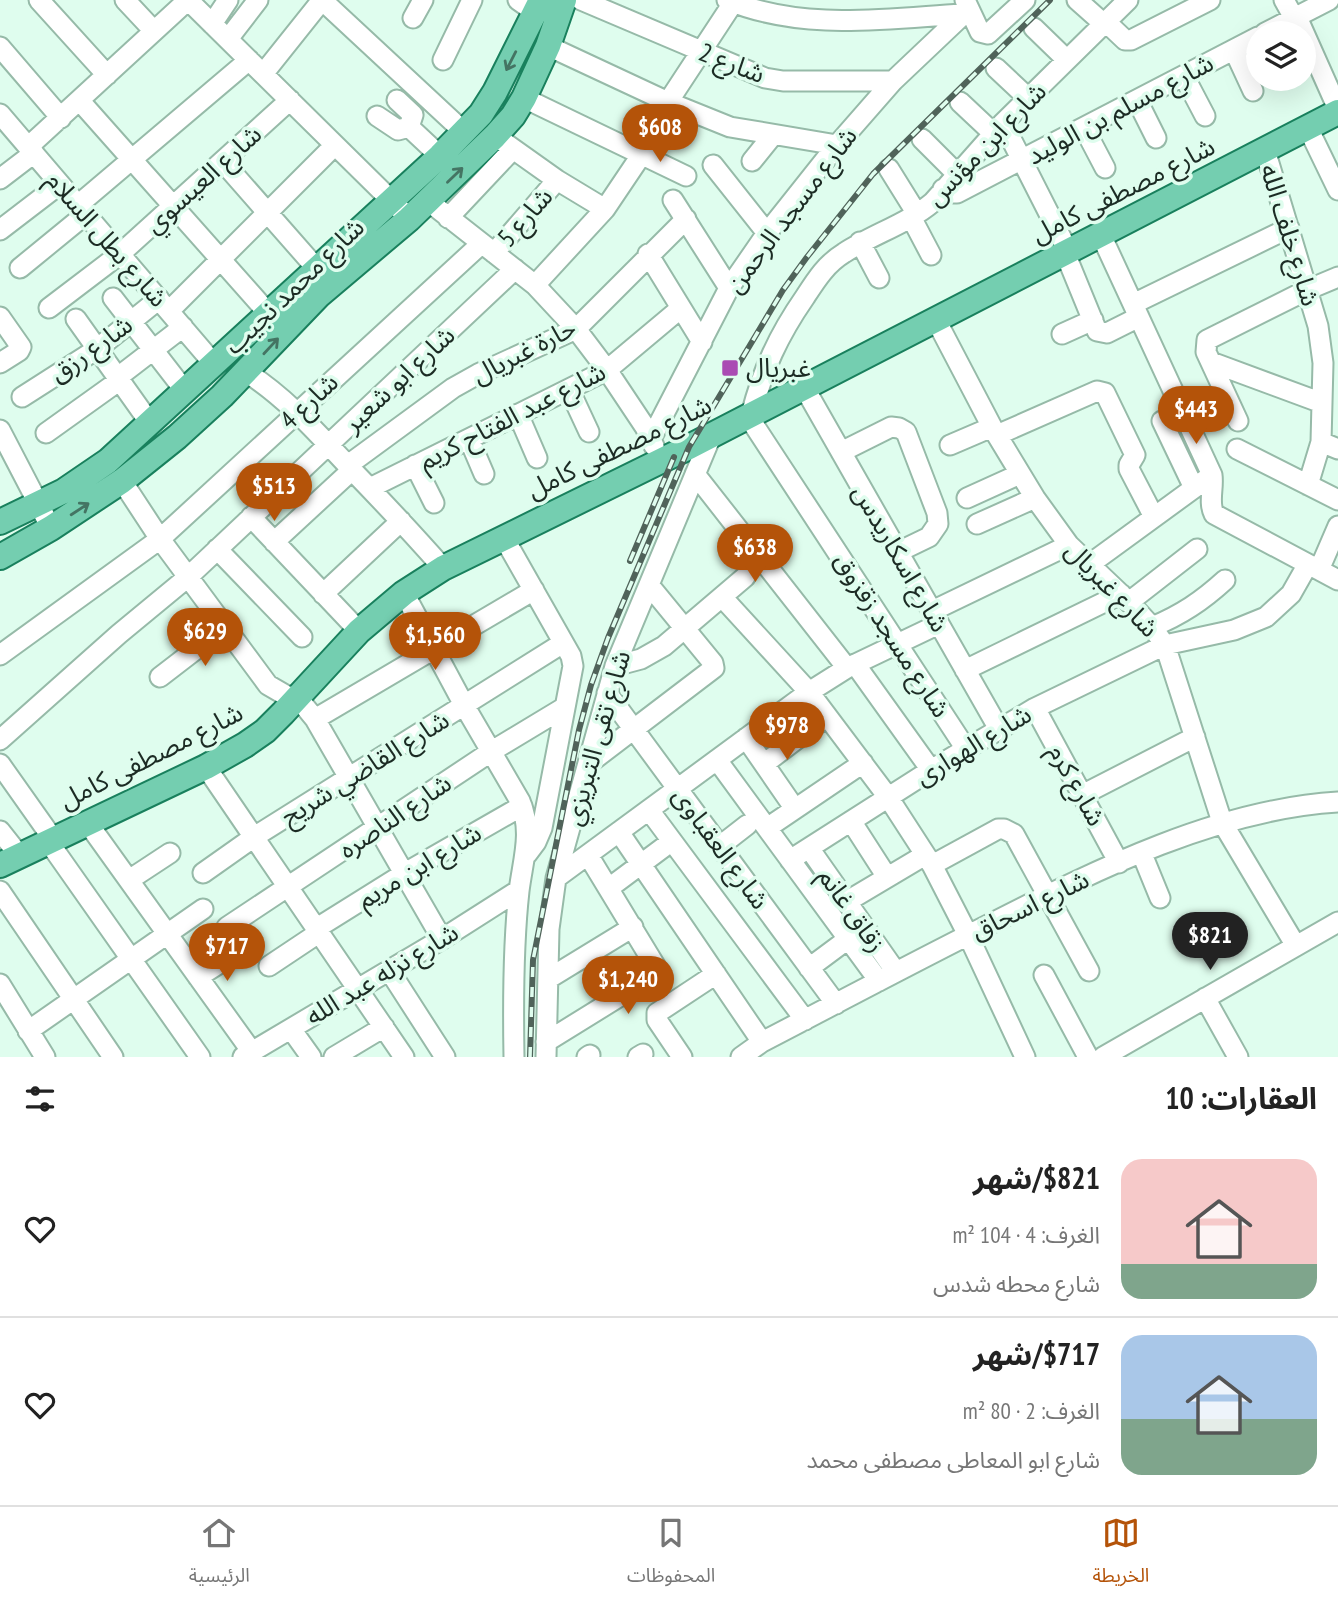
<!DOCTYPE html>
<html lang="ar">
<meta charset="utf-8">
<style>
:root{--surface:#fff;--page:#f6f6f6;--text:#222;--muted:#767676;--line:#e0e0e0;--accent:#b45309}
body{margin:0;font-family:"PT Sans Narrow","Noto Sans Arabic",sans-serif;background:var(--page);color:var(--text);direction:rtl;height:100vh;display:flex;flex-direction:column;font-size:26px;white-space:nowrap}
*{box-sizing:border-box;margin:0}
p{font-size:23px;color:var(--muted)}
.icon{flex:none;width:38px;height:38px;fill:none;stroke:currentColor;stroke-width:2;stroke-linecap:round;stroke-linejoin:round}
.map{position:relative;height:1057px;overflow:hidden;direction:ltr}
.drawer{display:flex;flex-direction:column;background:var(--surface);flex:1}
.drawer>*{flex:none}
.controls{position:absolute;left:1246px;top:21px;display:grid;gap:14px}
.controls a{display:grid;place-items:center;width:70px;height:70px;border-radius:50%;background:var(--surface);box-shadow:0 7px 28px #0002;font-size:35px}
.price{position:absolute;translate:-50% -60px;padding:0 16px;border-radius:24px;background:var(--accent);color:#fff;font-size:23px;line-height:46px;filter:drop-shadow(0 2px 4px #0008)}
.price::after{content:'';position:absolute;left:50%;top:42px;width:21px;height:16px;margin-left:-10px;background:inherit;clip-path:polygon(0 0,100% 0,50% 100%)}
.price.active{background:#222;color:#fff}
ul{padding:0;list-style:none}
li{display:flex;align-items:center;gap:21px;height:175px;padding:0 21px}
li+li{border-top:2px solid var(--line)}
li span{display:grid;place-items:center;flex:none;width:196px;height:140px;border-radius:21px;color:#555}
li>.icon{margin-inline-start:auto}
span .icon{width:84px;height:84px;fill:#fffc;stroke-width:1}
li b{font-size:30px}
h2{display:flex;justify-content:space-between;align-items:center;height:84px;padding:0 21px;font-size:30px}
.dock{display:flex;justify-content:space-around;align-items:center;height:98px;border-top:2px solid var(--line);background:var(--surface);font-size:19px;color:var(--muted)}
.dock a{display:grid;justify-items:center;gap:4px}
.dock .active{color:var(--accent)}
.map>svg:first-child{display:block}
.lines{fill:none;stroke-linecap:round;stroke-linejoin:round}
.minor-casing{stroke:#96baa8;stroke-width:23}
.major-casing{stroke:#19805d;stroke-width:28}
.minor{stroke:#fff;stroke-width:19}
.major{stroke:#74ceb0;stroke-width:24}
.rail-casing{stroke:#50635a;stroke-width:6}
.rail{stroke:#dffdee;stroke-width:3.5;stroke-dasharray:10;stroke-linecap:butt}
.oneway{stroke:#447463}
.poi-dot{fill:#aa4bb3;stroke:#dffdee;stroke-width:2.5}
.labels{text-anchor:middle;stroke-width:7;stroke-linejoin:round;paint-order:stroke}
.street-label{font-size:26px;fill:#1c2b24;stroke:#dffdee}
.poi-label{font-size:26px;fill:#1c2b24;stroke:#dffdee;text-anchor:start}
</style>
<div class="map">
<svg width="1338" height="1057" viewBox="0 0 1338 1057">
<rect width="100%" height="100%" fill="#dffdee"/>
<g class="lines">
<defs>
<path id="minor" d="M39 0 107 75
M125 0 154 31
M188 0 401 210
M518 0 535 12
M581 0 765 78 783 81H893
M727 0C803 31 881 19 961 14
M965 0 980 32 988 34 1025 0
M1077 0 1104 24
M1284 0 1294 18
M1297 17 1338 109
M413 18 423 0
M1106 22 1125 40H1131L1210 0
M212 24 228 0
M1034 28 1067 60
M1265 33 1329 0
M228 39 258 0
M548 46 668 102 730 127 837 145
M0 47 61 118
M1234 50 1253 91
M443 60 472 0
M996 68 1028 98
M263 74 322 0 464 132
M1184 76 1205 116
M524 98 686 176
M79 100 269 314
M1137 100 1156 138
M960 102 993 133
M0 114 214 364
M377 116 398 130 409 127 413 115 397 100
M1003 123 1068 251
M409 127 440 156
M1084 128 1105 168
M1308 128 1338 190
M495 136 557 180 605 209
M922 139 957 174
M28 147 188 0
M1265 150 1318 326 1323 363 1321 442 1308 485
M752 161 773 135
M223 162 317 269
M713 165 767 233
M889 169 917 214
M0 179 34 153
M943 189 950 193H957L1258 37
M673 200 729 288
M428 201 535 285 576 329 607 370 645 427 654 446
M78 205 249 60
M911 217 931 255
M448 218 513 149
M0 230 60 184
M1101 235 1212 475C1214 488 1208 502 1214 514L1338 580
M860 242 879 278
M494 253 557 180
M1065 253 1097 331 1107 333 1139 317
M648 254 702 342
M20 268 86 214
M535 285 605 209 642 154 668 102 733 3
M113 298 185 391
M1133 304 1289 228
M49 308 120 254 290 100
M169 311 335 145
M0 317 21 347 19 351 0 363
M76 319 150 423
M936 320 992 427 1035 498 1069 545 1129 602 1152 627 1165 645 1222 822 1296 946
M1062 334 1093 320
M1211 362 1322 403
M246 372C287 398 319 435 352 470 383 502 413 534 443 568
M118 377 183 327
M804 387 999 729
M569 389 589 432
M22 397 97 349 159 299
M518 414 537 458
M751 415C763 369 778 336 805 297 816 280 826 264 844 253 873 234 907 224 933 202L1003 123 1128 0
M748 416 966 749
M1162 421 1194 488
M1238 421 1206 352 1207 340 1307 290 1338 277
M0 430 51 528
M46 433 120 380
M997 435 1097 391 1105 393 1135 455 1129 465V469L1154 517
M469 439 484 474
M651 439 729 288 767 233 837 145 893 81 969 9
M1321 442 1338 449
M950 445 992 427
M1237 449 1338 500
M841 452 891 427 899 428 906 432 937 513 938 524 929 537 898 552
M348 465 453 388 478 374 576 329 686 219
M415 465 434 503
M695 474 847 668
M122 481 160 539 268 685 287 696 297 697 315 719 442 939
M370 488 607 370 681 308
M967 498 1020 474
M251 517 359 631
M977 524 1035 498
M504 538 571 656 573 666 542 828 536 842 527 854
M274 542 352 470
M217 549 302 637
M1090 564 1212 475
M1319 570 1338 526
M404 593 464 705 520 801C533 832 523 859 519 891 513 945 513 1002 514 1057
M323 594 401 521
M722 597 809 692 888 797 932 865 968 935 1025 1057
M1129 602 1197 549
M932 611 1069 545
M1152 627C1181 615 1202 601 1225 580
M0 655 160 539 481 244
M855 664 931 770
M615 666 641 659 664 646 745 577
M965 670 1121 594
M160 677 225 627
M607 693 836 1004
M1035 708 1119 863
M315 719 534 590
M746 738 795 809
M0 740 119 634 188 577 515 269
M717 760 879 981
M0 764 53 839
M588 764 714 668 713 663 649 585
M764 764 827 716
M206 767 404 1057
M1082 795 1195 737
M649 810 805 1020
M851 821 887 877
M87 822 252 1052
M767 828 863 763
M0 831 19 855
M619 832 762 1042
M48 841 200 1057
M720 846 747 825
M809 848 896 972
M1142 854 1160 898
M790 860 931 770 1035 708 1165 645 1234 630 1266 617 1291 594 1308 564
M932 865 998 829H1004L1014 834 1089 971
M203 873 254 837 563 643
M556 878 809 692 847 668 939 624
M129 880 170 853
M609 888 672 841
M0 891 113 1057
M846 902 925 855
M227 927 492 751 565 707
M317 928 405 873 522 806
M269 966 320 932
M809 968 848 939
M389 970 445 1057
M1044 975 1088 1057
M198 977 234 954
M548 979 633 927
M0 984 45 1057
M1205 998 1238 1057
M291 1029 311 1057
M28 1031 203 909
M546 1042 659 972 588 855
M243 1057 442 939 519 890
M334 1057 384 1027
M546 1057 549 929 556 878 615 666 712 434
M587 1057 590 1055
M638 1057 643 1054
M682 1057 657 1020V1013L716 974
M741 1057 762 1042C839 1002 916 961 994 922 1098 869 1219 809 1338 802
M1103 1057 1338 922"/>
<path id="major" d="M0 522 64 491 108 461 440 156 481 114 495 92 541 0
M0 557 51 528 122 481 177 437 222 396 319 295 409 219 495 136 513 116 524 98 548 46 564 0
M0 865 206 767 245 745 265 731 283 713 359 631 404 593 443 568 689 447 1338 112"/>
</defs>
<use href="#minor" class="minor-casing"/>
<use href="#major" class="major-casing"/>
<use href="#minor" class="minor"/>
<use href="#major" class="major"/>
<defs>
<path id="rail" d="M630 561 674 457
M530 1057 533 960 579 730 591 685 608 638 689 447 783 290 807 257 873 174 1050 0"/>
</defs>
<use href="#rail" class="rail-casing"/>
<use href="#rail" class="rail"/>
</g>
<defs><path id="oneway-shaft" d="M-6 0H5M1.5-3L5.5 0L1.5 3" fill="none" stroke-width="1.6" stroke-linecap="round" stroke-linejoin="round" transform="scale(1.75)"/></defs>
<g class="oneway">
<use href="#oneway-shaft" transform="translate(511 61) rotate(117)"/>
<use href="#oneway-shaft" transform="translate(455 175) rotate(-44)"/>
<use href="#oneway-shaft" transform="translate(271 346) rotate(-47)"/>
<use href="#oneway-shaft" transform="translate(80 509) rotate(-33)"/>
</g>
<rect class="poi-dot" x="721" y="359" width="18" height="18" rx="3.5"/>
<g class="labels">
<g class="street-label">
<text transform="translate(732 63) rotate(21)" y="9">شارع 2</text>
<text transform="translate(1120 109) rotate(-28)" y="9">شارع مسلم بن الوليد</text>
<text transform="translate(986 144) rotate(-46)" y="9">شارع ابن مؤنس</text>
<text transform="translate(203 179) rotate(-42)" y="9">شارع العيسوي</text>
<text transform="translate(1123 190) rotate(-27)" y="9">شارع مصطفى كامل</text>
<text transform="translate(791 210) rotate(-53)" y="9">شارع مسجد الرحمن</text>
<text transform="translate(525 217) rotate(-49)" y="9">شارع 5</text>
<text transform="translate(1290 235) rotate(73)" y="9">شارع خلف الله</text>
<text transform="translate(107 239) rotate(49)" y="9">شارع بطل السلام</text>
<text transform="translate(294 286) rotate(-44)" y="9">شارع محمد نجيب</text>
<text transform="translate(91 349) rotate(-36)" y="9">شارع رزق</text>
<text transform="translate(524 351) rotate(-27)" y="9">حارة غبريال</text>
<text transform="translate(399 379) rotate(-43)" y="9">شارع ابو شعير</text>
<text transform="translate(309 401) rotate(-43)" y="9">شارع 4</text>
<text transform="translate(512 416) rotate(-27)" y="9">شارع عبد الفتاح كريم</text>
<text transform="translate(619 447) rotate(-26)" y="9">شارع مصطفى كامل</text>
<text transform="translate(901 558) rotate(60)" y="9">شارع اسكاريدس</text>
<text transform="translate(1112 589) rotate(46)" y="9">شارع غبريال</text>
<text transform="translate(892 635) rotate(57)" y="9">شارع مسجد زقزوق</text>
<text transform="translate(597 738) rotate(-74)" y="9">شارع تقى التبريزي</text>
<text transform="translate(973 745) rotate(-31)" y="9">شارع الهوارى</text>
<text transform="translate(151 756) rotate(-27)" y="9">شارع مصطفى كامل</text>
<text transform="translate(365 768) rotate(-32)" y="9">شارع القاضي شريح</text>
<text transform="translate(1077 785) rotate(61)" y="9">شارع كرم</text>
<text transform="translate(395 816) rotate(-34)" y="9">شارع الناصره</text>
<text transform="translate(721 848) rotate(54)" y="9">شارع العقباوى</text>
<text transform="translate(419 866) rotate(-31)" y="9">شارع ابن مريم</text>
<text transform="translate(1030 905) rotate(-26)" y="9">شارع اسحاق</text>
<text transform="translate(852 910) rotate(55)" y="9">زقاق غانم</text>
<text transform="translate(382 974) rotate(-31)" y="9">شارع نزله عبد الله</text>
</g>
<g class="poi-label">
<text x="746" y="377">غبريال</text>
</g>
</g>
</svg>
<div class="controls">
<a><svg class="icon" aria-label="layers" viewBox="0 0 24 24"><path d="M12 4l9 5-9 5-9-5zM3 14l9 5 9-5"/></svg></a>
</div>
<b class="price" style="left:660px;top:164px">$608</b>
<b class="price" style="left:1196px;top:446px">$443</b>
<b class="price" style="left:274px;top:523px">$513</b>
<b class="price" style="left:755px;top:584px">$638</b>
<b class="price" style="left:205px;top:668px">$629</b>
<b class="price" style="left:435px;top:672px">$1,560</b>
<b class="price" style="left:787px;top:762px">$978</b>
<b class="price active" style="left:1210px;top:972px">$821</b>
<b class="price" style="left:227px;top:983px">$717</b>
<b class="price" style="left:628px;top:1016px">$1,240</b>
</div>
<section class="drawer">
<h2>العقارات: 10<svg class="icon" aria-label="filters" viewBox="0 0 24 24"><path d="M4 7h16M4 17h16"/><circle cx="9" cy="7" r="2"/><circle cx="15" cy="17" r="2"/></svg></h2>
<ul>
<li><span style="background:linear-gradient(#f6c9c9 75%,#7fa58c 0)"><svg class="icon" aria-label="home" viewBox="0 0 24 24"><path d="M3 11l9-7 9 7M6 9v11h12V9"/></svg></span><div><b>$821/شهر</b><p>الغرف: 4 · 104 m²</p><p>شارع محطه شدس</p></div><svg class="icon" aria-label="heart" viewBox="0 0 24 24"><path d="M12 20l-8-8c-3-5 5-10 8-4 3-6 11-1 8 4z"/></svg></li>
<li><span style="background:linear-gradient(#a9c7e8 60%,#7fa58c 0)"><svg class="icon" aria-label="home" viewBox="0 0 24 24"><path d="M3 11l9-7 9 7M6 9v11h12V9"/></svg></span><div><b>$717/شهر</b><p>الغرف: 2 · 80 m²</p><p>شارع ابو المعاطى مصطفى محمد</p></div><svg class="icon" aria-label="heart" viewBox="0 0 24 24"><path d="M12 20l-8-8c-3-5 5-10 8-4 3-6 11-1 8 4z"/></svg></li>
</ul>
</section>
<nav class="dock">
<a class="active"><svg class="icon" aria-label="map" viewBox="0 0 24 24"><path d="M3 6l6-2 6 2 6-2v14l-6 2-6-2-6 2zM9 4v14M15 6v14"/></svg>الخريطة</a>
<a><svg class="icon" aria-label="saved" viewBox="0 0 24 24"><path d="M7 4h10v16l-5-4-5 4z"/></svg>المحفوظات</a>
<a><svg class="icon" aria-label="home" viewBox="0 0 24 24"><path d="M3 11l9-7 9 7M6 9v11h12V9"/></svg>الرئيسية</a>
</nav>
